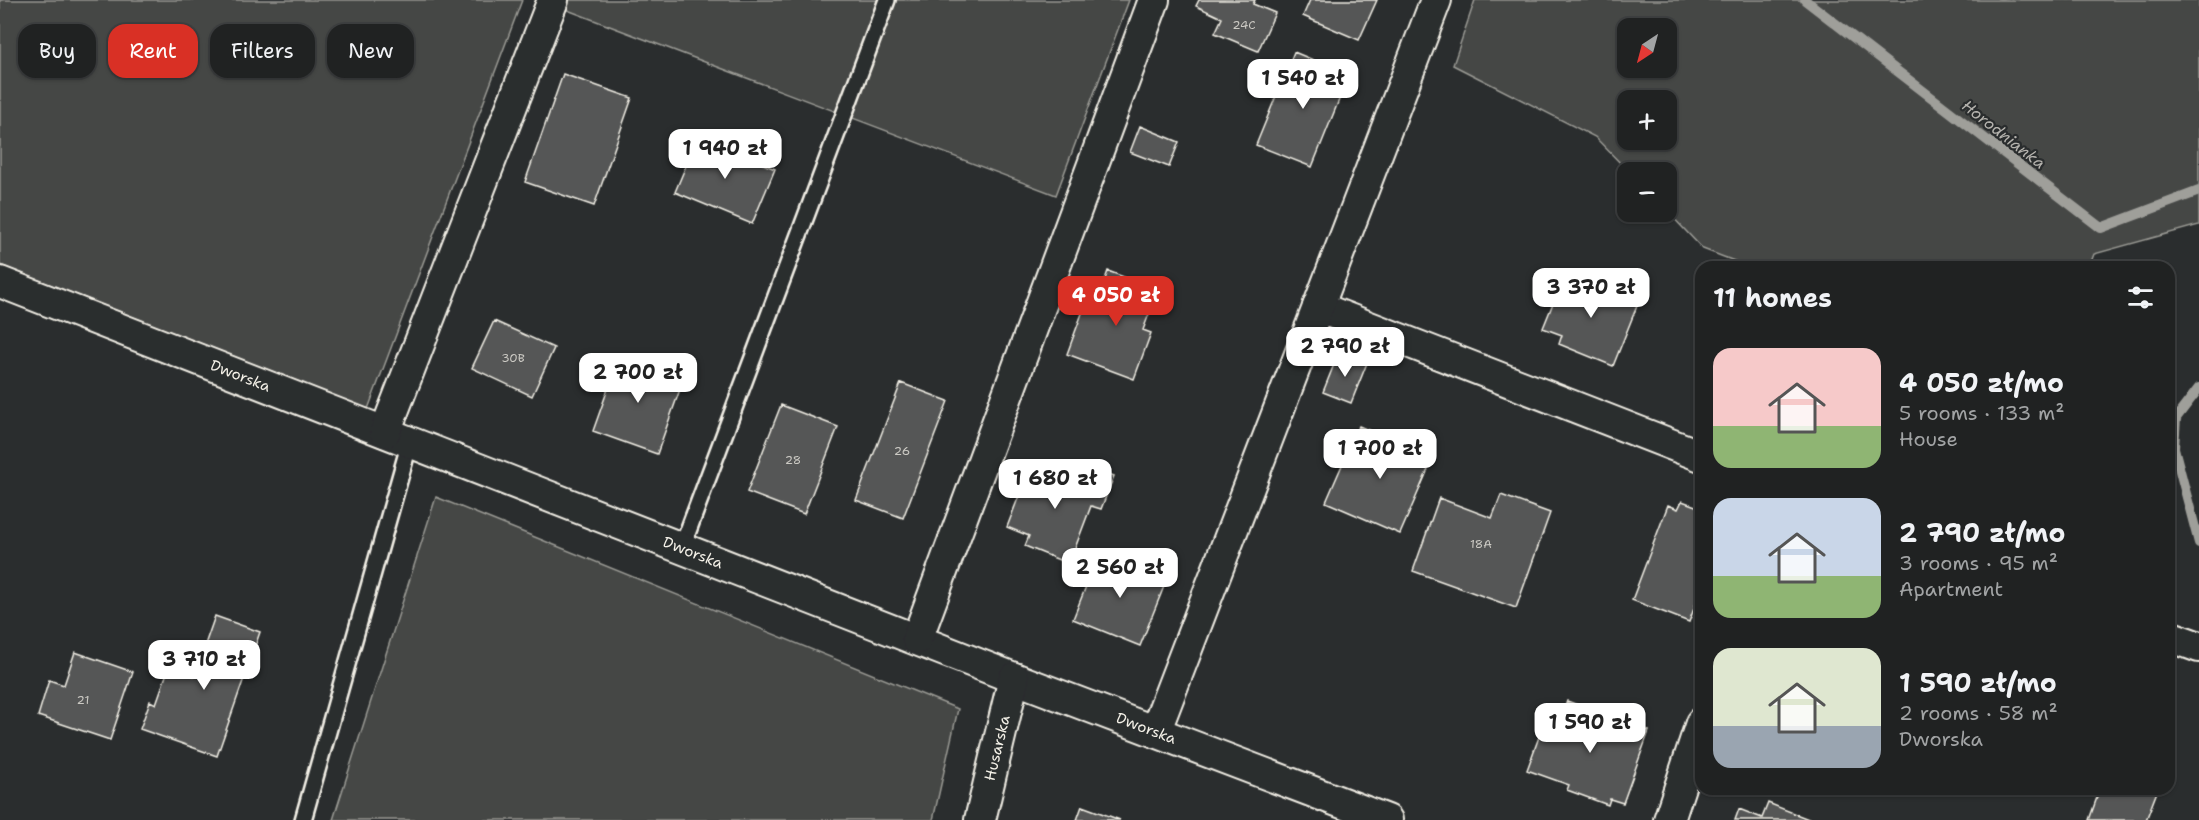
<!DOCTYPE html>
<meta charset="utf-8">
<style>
:root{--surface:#202222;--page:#282a2a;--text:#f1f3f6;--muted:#a2a4a5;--line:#3d3f40;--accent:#d93025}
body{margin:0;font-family:"Shantell Sans",sans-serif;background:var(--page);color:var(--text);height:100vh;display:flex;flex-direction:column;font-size:22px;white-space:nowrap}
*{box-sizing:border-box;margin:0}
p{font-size:20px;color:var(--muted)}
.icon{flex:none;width:33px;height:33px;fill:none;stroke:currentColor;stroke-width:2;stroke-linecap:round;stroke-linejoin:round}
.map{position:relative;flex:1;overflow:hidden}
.side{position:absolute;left:1695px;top:261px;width:480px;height:534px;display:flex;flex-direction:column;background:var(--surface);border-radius:18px;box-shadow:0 2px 4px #0004,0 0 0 2px var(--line)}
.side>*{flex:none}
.banner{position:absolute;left:18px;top:24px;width:570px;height:54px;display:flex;gap:12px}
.needle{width:39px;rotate:216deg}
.tools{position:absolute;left:1617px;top:18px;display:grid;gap:12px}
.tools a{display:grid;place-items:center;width:60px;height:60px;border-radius:12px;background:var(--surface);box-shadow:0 2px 4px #0004,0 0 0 2px var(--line);font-size:30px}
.price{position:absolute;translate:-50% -51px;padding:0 14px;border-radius:12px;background:#fff;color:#222;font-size:20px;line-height:39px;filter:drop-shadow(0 2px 3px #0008)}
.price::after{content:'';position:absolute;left:50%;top:36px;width:18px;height:14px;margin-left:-9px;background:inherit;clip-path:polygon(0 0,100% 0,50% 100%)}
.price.active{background:var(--accent);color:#fff}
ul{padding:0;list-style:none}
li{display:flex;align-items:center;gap:18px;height:150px;padding:0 18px}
li span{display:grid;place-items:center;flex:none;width:168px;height:120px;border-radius:18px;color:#555}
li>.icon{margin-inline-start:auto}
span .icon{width:72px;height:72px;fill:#fffc;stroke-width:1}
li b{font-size:26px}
h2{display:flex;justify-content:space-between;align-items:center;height:72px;padding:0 18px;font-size:26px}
.chip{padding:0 21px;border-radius:18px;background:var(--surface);box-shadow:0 2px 4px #0004,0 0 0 2px var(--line);font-size:21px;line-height:54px}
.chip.active{background:var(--accent);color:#fff}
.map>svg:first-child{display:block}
.green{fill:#444645;stroke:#9c9c96;stroke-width:1.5;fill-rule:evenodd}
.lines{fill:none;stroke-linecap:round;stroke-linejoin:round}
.stream{stroke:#9f9f9a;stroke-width:10}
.building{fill:#555756;stroke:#f4f1e8;stroke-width:1.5}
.service-casing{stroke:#f4f1e8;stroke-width:20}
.minor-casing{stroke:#f4f1e8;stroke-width:34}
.service{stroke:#2a2d2e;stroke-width:15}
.minor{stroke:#2a2d2e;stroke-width:30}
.labels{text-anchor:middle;stroke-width:4.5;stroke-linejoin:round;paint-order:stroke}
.number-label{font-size:12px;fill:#cccac4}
.street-label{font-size:15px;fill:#f4f1e8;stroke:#2a2d2e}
.water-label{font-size:16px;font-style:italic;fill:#b5b3ae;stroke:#2a2d2e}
</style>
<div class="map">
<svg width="2199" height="820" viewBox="0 0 2199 820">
<rect width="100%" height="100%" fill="#2a2d2e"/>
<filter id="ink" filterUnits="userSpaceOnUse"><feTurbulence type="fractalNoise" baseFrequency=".0167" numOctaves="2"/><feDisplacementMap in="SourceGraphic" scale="12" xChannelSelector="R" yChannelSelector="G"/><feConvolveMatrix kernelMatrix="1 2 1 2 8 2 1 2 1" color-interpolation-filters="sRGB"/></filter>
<g filter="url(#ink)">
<path class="green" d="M0 0H522L368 409 0 265Z
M541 0H1129L1056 195Z
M1475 0H2199V225L2094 254 2089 267H1750L1703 249 1667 211 1666 172H1629L1595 137 1453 65ZM1628 28H1666V68H1628ZM1628 100H1666V140H1628Z
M436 497 958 709 933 820H333Z"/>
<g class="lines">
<path class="stream" d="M1805 0 2101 228 2199 191
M2199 388 2176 418 2174 448 2199 543"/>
</g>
<path class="building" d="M1199 0H1255L1253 4 1275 13 1258 51 1215 33 1222 18 1196 6Z
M1310 0H1377L1359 40 1303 16Z
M1294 52 1349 75 1312 167 1256 145Z
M563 74 632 98 594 206 525 182Z
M1140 126 1179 142 1169 167 1130 152Z
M698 137 775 169 752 224 675 192Z
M1108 271 1158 290 1143 330 1151 333 1134 379 1067 354 1084 308 1094 311Z
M1580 276 1639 301 1613 366 1559 344 1562 335 1543 328 1562 281 1576 286Z
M494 321 554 348 532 396 472 368Z
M1339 352 1367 363 1351 403 1323 392Z
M620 355 684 378 657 454 593 431Z
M901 383 948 401 903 518 856 500Z
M781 405 838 427 804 514 747 492Z
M1359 426 1433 458 1400 534 1326 502Z
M1032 462 1098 488 1104 472 1114 476 1101 509 1091 506 1069 564 1025 546 1029 536 1007 527Z
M1501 495 1550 513 1516 608 1413 571 1439 498 1492 518Z
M1682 501 1701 508V590L1689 622 1632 600 1668 505 1678 509Z
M1100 551 1167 579 1140 646 1073 619Z
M215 616 260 632 217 756 140 729 150 701 156 704 169 667 194 676Z
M75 652 133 672 110 740 38 716 49 680 64 685Z
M1567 701 1649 731 1623 803 1610 799 1608 805 1567 790 1569 785 1527 770 1543 726 1556 731Z
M2100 789H2158L2146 820H2089Z
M1768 803 1811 820H1735L1739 809 1762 818Z
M1082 806 1120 820H1077Z"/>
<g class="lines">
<defs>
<path id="service" d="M682 547 887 0
M303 820 410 442"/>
<g id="minor">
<path id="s1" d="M0 282 1014 678 1387 820"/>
<path d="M1318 307 1701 456"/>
<path d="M385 432 553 0"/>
<path d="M2169 636 2199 647"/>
<path d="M917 639 1154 0"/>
<path d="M1155 732 1436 0"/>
<path id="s2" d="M980 820 1014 678"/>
<path d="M1669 820 1701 723"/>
</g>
</defs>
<use href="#service" class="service-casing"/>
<use href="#minor" class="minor-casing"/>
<use href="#service" class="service"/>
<use href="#minor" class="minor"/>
</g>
</g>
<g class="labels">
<g class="number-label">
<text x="1244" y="29">24C</text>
<text x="513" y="362">30B</text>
<text x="902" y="455">26</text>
<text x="793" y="464">28</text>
<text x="1481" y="548">18A</text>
<text x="83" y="704">21</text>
</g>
<g class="street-label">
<text dy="5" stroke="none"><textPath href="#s1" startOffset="258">Dworska</textPath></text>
<text dy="5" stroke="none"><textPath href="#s1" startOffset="744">Dworska</textPath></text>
<text dy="5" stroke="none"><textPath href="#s1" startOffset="1230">Dworska</textPath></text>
<text dy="5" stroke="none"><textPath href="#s2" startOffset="74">Husarska</textPath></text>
</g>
<g class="water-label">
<text transform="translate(2004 134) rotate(38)" y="6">Horodnianka</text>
</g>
</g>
</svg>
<div class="tools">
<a><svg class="needle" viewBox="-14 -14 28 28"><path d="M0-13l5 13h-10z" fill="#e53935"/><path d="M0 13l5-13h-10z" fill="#a2a4a5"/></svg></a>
<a>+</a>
<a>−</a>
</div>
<b class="price" style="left:1303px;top:110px">1 540 zł</b>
<b class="price" style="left:725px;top:180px">1 940 zł</b>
<b class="price" style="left:1591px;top:319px">3 370 zł</b>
<b class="price active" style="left:1116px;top:327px">4 050 zł</b>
<b class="price" style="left:1345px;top:378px">2 790 zł</b>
<b class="price" style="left:638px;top:404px">2 700 zł</b>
<b class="price" style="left:1380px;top:480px">1 700 zł</b>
<b class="price" style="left:1055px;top:510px">1 680 zł</b>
<b class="price" style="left:1120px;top:599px">2 560 zł</b>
<b class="price" style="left:204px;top:691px">3 710 zł</b>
<b class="price" style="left:1590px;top:754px">1 590 zł</b>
<div class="banner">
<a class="chip">Buy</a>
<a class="chip active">Rent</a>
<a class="chip">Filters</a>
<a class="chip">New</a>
</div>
<section class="side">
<h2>11 homes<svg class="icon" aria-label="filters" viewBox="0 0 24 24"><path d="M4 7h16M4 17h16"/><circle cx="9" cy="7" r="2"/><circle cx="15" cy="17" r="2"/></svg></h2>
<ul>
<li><span style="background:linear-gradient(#f6c9c9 65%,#8fb573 0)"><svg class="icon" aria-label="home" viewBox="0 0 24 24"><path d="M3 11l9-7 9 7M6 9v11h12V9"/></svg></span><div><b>4 050 zł/mo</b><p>5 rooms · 133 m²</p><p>House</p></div></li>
<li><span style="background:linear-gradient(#c9d6e8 65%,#8fb573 0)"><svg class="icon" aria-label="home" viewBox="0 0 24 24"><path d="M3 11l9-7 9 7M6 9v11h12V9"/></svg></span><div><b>2 790 zł/mo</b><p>3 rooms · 95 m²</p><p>Apartment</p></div></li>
<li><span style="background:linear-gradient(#dfe7d0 65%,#9aa5b1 0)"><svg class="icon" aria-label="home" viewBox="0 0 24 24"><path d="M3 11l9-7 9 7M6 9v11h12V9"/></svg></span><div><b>1 590 zł/mo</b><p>2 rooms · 58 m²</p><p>Dworska</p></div></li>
</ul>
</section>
</div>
